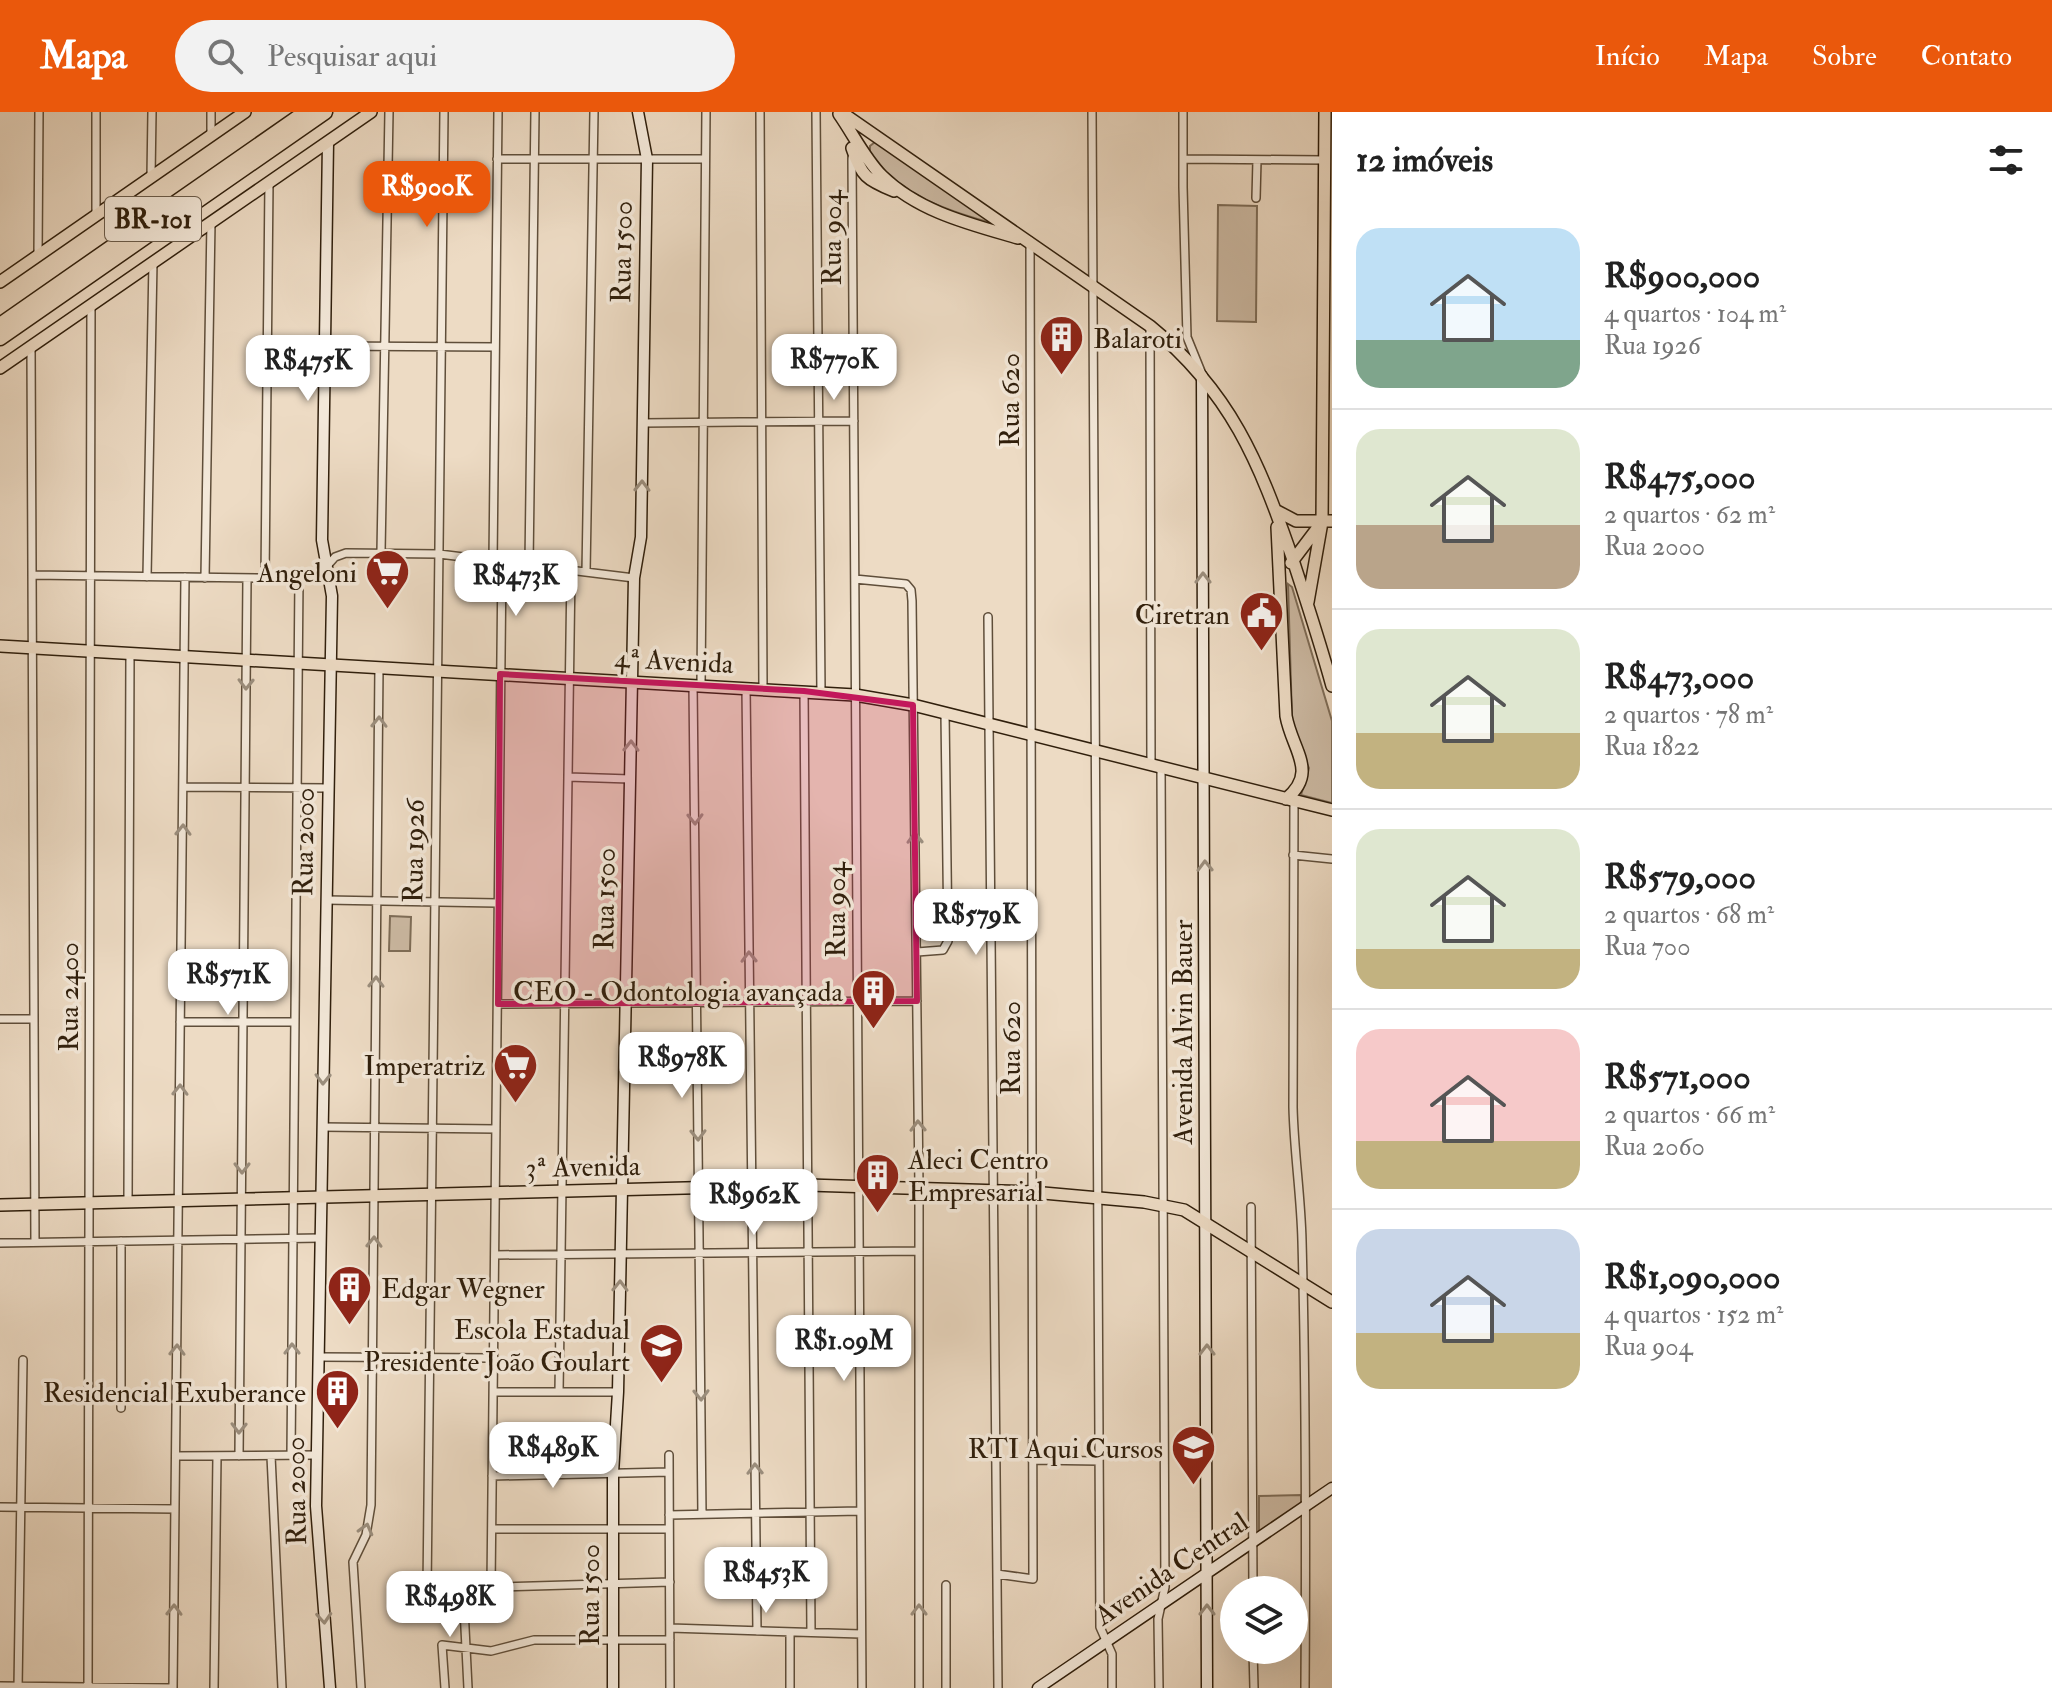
<!DOCTYPE html>
<html lang="pt">
<meta charset="utf-8">
<style>
:root{--surface:#fff;--page:#f2f2f2;--text:#222;--muted:#767676;--line:#e0e0e0;--accent:#ea580c}
body{margin:0;font-family:"IM FELL Double Pica",serif;background:var(--page);color:var(--text);height:100vh;display:flex;flex-direction:column;font-size:30px;white-space:nowrap}
*{box-sizing:border-box;margin:0}
p{font-size:26px;color:var(--muted)}
.icon{flex:none;width:44px;height:44px;fill:none;stroke:currentColor;stroke-width:2;stroke-linecap:round;stroke-linejoin:round}
.map{position:relative;flex:1;overflow:hidden}
.sheet{display:flex;flex-direction:column;background:var(--surface);width:720px}
.sheet>*{flex:none}
.fabs{position:absolute;left:1220px;top:1464px;display:grid;gap:16px}
.fabs a{display:grid;place-items:center;width:88px;height:88px;border-radius:50%;background:var(--surface);box-shadow:0 8px 32px #0002;font-size:40px}
.price{position:absolute;translate:-50% -68px;padding:0 18px;border-radius:16px;background:#fff;color:#222;font-size:26px;line-height:52px;filter:drop-shadow(0 2px 4px #0008)}
.price::after{content:'';position:absolute;left:50%;top:48px;width:24px;height:18px;margin-left:-12px;background:inherit;clip-path:polygon(0 0,100% 0,50% 100%)}
.price.selected{background:var(--accent);color:#fff}
ul{padding:0;list-style:none}
li{display:flex;align-items:center;gap:24px;height:200px;padding:0 24px}
li+li{border-top:2px solid var(--line)}
li span{display:grid;place-items:center;flex:none;width:224px;height:160px;border-radius:24px;color:#555}
li>.icon{margin-inline-start:auto}
span .icon{width:96px;height:96px;fill:#fffc;stroke-width:1}
li b{font-size:34px}
h2{display:flex;justify-content:space-between;align-items:center;height:96px;padding:0 24px;font-size:34px}
header{display:flex;align-items:center;gap:48px;box-sizing:border-box;height:112px;padding:0 40px;background:var(--accent);color:#fff}
header strong{font-size:38px}
nav{display:flex;gap:44px;margin-inline-start:auto;font-size:28px}
.search{width:560px;height:72px;background:var(--page);display:flex;align-items:center;gap:20px;box-sizing:border-box;padding:0 28px;border-radius:44px;color:var(--muted);font-size:30px}
main{display:flex;flex:1;min-height:0}
.map>svg:first-child{display:block}
.green{fill:#cdbba5;stroke:#7e6d58;stroke-width:2}
.lines{fill:none;stroke-linecap:round;stroke-linejoin:round}
.street-casing{stroke:#5f4e3a;stroke-width:10}
.secondary-casing{stroke:#301f0c;stroke-width:13}
.primary-casing{stroke:#301f0c;stroke-width:14}
.highway-casing{stroke:#301f0c;stroke-width:17}
.street{stroke:#f3e8d9;stroke-width:7}
.secondary{stroke:#f3e8d9;stroke-width:10}
.primary{stroke:#eddbc4;stroke-width:11}
.highway{stroke:#eddbc4;stroke-width:14}
.oneway{stroke:#9b8e7d}
.marked{fill:#c2185b;fill-opacity:0.2;stroke:#c2185b;stroke-width:6;stroke-linejoin:round}
.labels{text-anchor:middle;stroke-width:7;stroke-linejoin:round;paint-order:stroke}
.shield{fill:#f3e8d9;stroke:#6a5b4a;stroke-width:2}
.shield-label{font-size:26px;font-weight:bold;fill:#301f0c}
.street-label{font-size:28px;fill:#301f0c;stroke:#f3e8d9}
.poi-label{font-size:28px;fill:#301f0c;stroke:#f3e8d9;text-anchor:end}
</style>
<header>
<strong>Mapa</strong>
<div class="search"><svg class="icon" aria-label="search" viewBox="0 0 24 24"><circle cx="10" cy="10" r="6"/><path d="M15 15l6 6"/></svg>Pesquisar aqui</div>
<nav><a>Início</a><a>Mapa</a><a>Sobre</a><a>Contato</a></nav>
</header>
<main>
<div class="map">
<svg width="1332" height="1576" viewBox="0 0 1332 1576">
<rect width="100%" height="100%" fill="#eddbc4"/>
<filter id="stains"><feTurbulence type="fractalNoise" baseFrequency=".0025" numOctaves="4"/><feColorMatrix values="0 0 0 0 .2 0 0 0 0 .09 0 0 0 0 .02 0 0 0 .5 -.17"/></filter>
<radialGradient id="worn" r=".72"><stop offset=".6" stop-color="#630" stop-opacity="0"/><stop offset="1" stop-color="#630" stop-opacity=".3"/></radialGradient>
<path class="green" d="M875 30 998 113C949 99 900 85 870 41V34Z
M1218 93 1257 94 1256 210 1217 209Z
M1288 472 1292 475 1332 609V691L1301 683 1309 656 1296 629 1292 606Z
M390 804 411 805 410 839H389Z
M1301 1383V1392L1259 1420V1384Z"/>
<g class="lines">
<defs>
<path id="street" d="M760 0 763 577
M816 0 821 580
M1092 0 1100 1515 1112 1542V1576
M1183 0V75L1187 225 1202 262
M211 23V0
M852 46 862 1576
M497 47H705
M1183 47 1324 48
M151 65 152 0
M1256 86 1257 48
M96 103V0
M38 143 39 0
M1150 214 1151 653
M326 234 495 235
M31 235 35 1130
M643 311 854 309
M381 440 389 0
M493 449 498 0
M529 453 535 0
M327 454 335 445 346 441 439 442 634 466
M586 460 594 0
M32 463 330 467
M147 465 153 150
M205 466 211 110
M265 466 269 70
M855 467 906 472 911 478 912 489 919 1075V1576
M988 505 998 1576
M693 573 702 1402
M701 573 706 0
M746 576 757 1519
M804 579 811 1520
M568 665 630 667
M183 675 328 676
M1294 689 1293 995C1294 1040 1301 1084 1302 1129 1306 1278 1306 1427 1305 1576
M1293 743 1332 747
M326 788 497 791
M917 840 943 838 948 829 945 601
M498 892 917 889
M0 907H34
M180 910H295
M322 1015 496 1017
M128 1089 130 542
M1251 1095 1253 1478
M121 1129V1296
M0 1131 321 1126
M495 1143 919 1139
M319 1245 494 1246
M494 1280H618
M559 1280 571 459
M291 1343 299 467
M669 1343 670 1576
M176 1344 317 1343
M239 1344 247 466
M271 1344 282 1576
M1032 1348 1099 1349
M492 1364 669 1360
M0 1395 175 1397
M669 1403 860 1399
M492 1417H669
M997 1462 1033 1467 1030 129
M491 1475 502 450
M463 1476 468 1576
M400 1478 670 1470
M427 1478 444 0
M670 1516 861 1522
M790 1520V1576
M1253 1538 1254 1576
M0 1574 173 1576 185 465
M18 1576 23 1248
M88 1576 91 193
M214 1576 217 1344
M361 1576 353 1450 366 1423 371 1393 379 555
M445 1576 442 1533 491 1539 534 1528H670
M946 1576V1473
M1159 1576 1158 1507 1165 1475 1161 655"/>
<path id="secondary" d="M328 30 322 428 332 484 316 1394 330 1576
M1202 264 1207 1576
M613 1576V1361L618 1280 634 466 641 425 647 47 638 0
M1038 1576 1332 1376"/>
<path id="primary" d="M841 0 1150 214C1231 280 1259 350 1292 445 1306 488 1320 530 1332 574
M839 2C853 22 865 47 882 64 919 100 970 112 1018 126
M852 36C861 64 867 68 894 79
M0 170 245 0
M0 256 371 0
M1277 399 1296 409H1332
M1277 415 1286 604C1292 638 1319 660 1286 687
M1291 451 1319 414
M1308 490 1322 410 1325 0
M0 534 855 583 913 593 1332 698
M0 1093 808 1073 1032 1080 1144 1090 1184 1098 1332 1190"/>
<path id="highway" d="M0 213 306 0
M0 226 325 0"/>
</defs>
<use href="#street" class="street-casing"/>
<use href="#secondary" class="secondary-casing"/>
<use href="#primary" class="primary-casing"/>
<use href="#highway" class="highway-casing"/>
<use href="#street" class="street"/>
<use href="#secondary" class="secondary"/>
<use href="#primary" class="primary"/>
<use href="#highway" class="highway"/>
</g>
<defs><path id="oneway-chevron" d="M-2-3.5L2.5 0L-2 3.5" fill="none" stroke-width="1.6" stroke-linecap="round" stroke-linejoin="round" transform="scale(2)"/></defs>
<g class="oneway">
<use href="#oneway-chevron" transform="translate(642 374) rotate(-89)"/>
<use href="#oneway-chevron" transform="translate(1203 466) rotate(-90)"/>
<use href="#oneway-chevron" transform="translate(246 572) rotate(91)"/>
<use href="#oneway-chevron" transform="translate(379 610) rotate(-89)"/>
<use href="#oneway-chevron" transform="translate(631 634) rotate(-89)"/>
<use href="#oneway-chevron" transform="translate(695 707) rotate(89)"/>
<use href="#oneway-chevron" transform="translate(183 718) rotate(-89)"/>
<use href="#oneway-chevron" transform="translate(915 726) rotate(-91)"/>
<use href="#oneway-chevron" transform="translate(1205 754) rotate(-91)"/>
<use href="#oneway-chevron" transform="translate(749 845) rotate(-91)"/>
<use href="#oneway-chevron" transform="translate(376 870) rotate(-89)"/>
<use href="#oneway-chevron" transform="translate(323 967) rotate(91)"/>
<use href="#oneway-chevron" transform="translate(180 978) rotate(-89)"/>
<use href="#oneway-chevron" transform="translate(918 1014) rotate(-91)"/>
<use href="#oneway-chevron" transform="translate(698 1023) rotate(89)"/>
<use href="#oneway-chevron" transform="translate(242 1056) rotate(90)"/>
<use href="#oneway-chevron" transform="translate(374 1130) rotate(-89)"/>
<use href="#oneway-chevron" transform="translate(620 1174) rotate(-89)"/>
<use href="#oneway-chevron" transform="translate(292 1237) rotate(-90)"/>
<use href="#oneway-chevron" transform="translate(177 1238) rotate(-89)"/>
<use href="#oneway-chevron" transform="translate(1207 1238) rotate(-90)"/>
<use href="#oneway-chevron" transform="translate(701 1283) rotate(89)"/>
<use href="#oneway-chevron" transform="translate(239 1316) rotate(91)"/>
<use href="#oneway-chevron" transform="translate(755 1357) rotate(-91)"/>
<use href="#oneway-chevron" transform="translate(366 1417) rotate(-75)"/>
<use href="#oneway-chevron" transform="translate(174 1498) rotate(-89)"/>
<use href="#oneway-chevron" transform="translate(919 1498) rotate(-90)"/>
<use href="#oneway-chevron" transform="translate(1207 1498) rotate(-90)"/>
<use href="#oneway-chevron" transform="translate(324 1506) rotate(86)"/>
</g>
<path class="marked" d="M500 562 804 579 913 593 917 889 498 892Z"/>
<defs>
<symbol id="building-pin" viewBox="-11 -11 22 30"><path d="M0 17L-7.5 6A9.5 9.5 0 1 1 7.5 6Z" fill="#8f2418" stroke="#f3e8d9"/><path d="M-4-6H4V6H1V3H-1V6H-4ZM-2.5-4.3h1.7v1.8h-1.7ZM.8-4.3h1.7v1.8H.8ZM-2.5-1h1.7V.8h-1.7ZM.8-1h1.7V.8H.8Z" fill="#fff"/></symbol>
<symbol id="supermarket-pin" viewBox="-11 -11 22 30"><path d="M0 17L-7.5 6A9.5 9.5 0 1 1 7.5 6Z" fill="#8f2418" stroke="#f3e8d9"/><path d="M-6-5.5h2.5l.6 2H6L4.5 2H-2.5L-4.4-4H-6ZM-1.5 3.2a1.3 1.3 0 1 0 .1 0ZM3 3.2a1.3 1.3 0 1 0 .1 0Z" fill="#fff"/></symbol>
<symbol id="civic-pin" viewBox="-11 -11 22 30"><path d="M0 17L-7.5 6A9.5 9.5 0 1 1 7.5 6Z" fill="#8f2418" stroke="#f3e8d9"/><path d="M-.6-6.5H3V-4.5H.6V-3L4-1V1h2V6H-6V1h2V-1L-.6-3ZM-1.2 2.5V6h2.4V2.5Z" fill="#fff"/></symbol>
<symbol id="school-pin" viewBox="-11 -11 22 30"><path d="M0 17L-7.5 6A9.5 9.5 0 1 1 7.5 6Z" fill="#8f2418" stroke="#f3e8d9"/><path d="M0-5L7-2L0 1L-7-2ZM-4 1L0 2.5L4 1V4Q0 6-4 4Z" fill="#fff"/></symbol>
<symbol id="university-pin" viewBox="-11 -11 22 30"><path d="M0 17L-7.5 6A9.5 9.5 0 1 1 7.5 6Z" fill="#8f2418" stroke="#f3e8d9"/><path d="M0-5L7-2L0 1L-7-2ZM-4 1L0 2.5L4 1V4Q0 6-4 4Z" fill="#fff"/></symbol>
</defs>
<g fill-rule="evenodd">
<use href="#building-pin" x="1036" y="200" width="51" height="69"/>
<use href="#supermarket-pin" x="362" y="434" width="51" height="69"/>
<use href="#civic-pin" x="1236" y="476" width="51" height="69"/>
<use href="#building-pin" x="848" y="854" width="51" height="69"/>
<use href="#supermarket-pin" x="490" y="928" width="51" height="69"/>
<use href="#building-pin" x="852" y="1038" width="51" height="69"/>
<use href="#building-pin" x="324" y="1150" width="51" height="69"/>
<use href="#school-pin" x="636" y="1208" width="51" height="69"/>
<use href="#building-pin" x="312" y="1254" width="51" height="69"/>
<use href="#university-pin" x="1168" y="1310" width="51" height="69"/>
</g>
<g class="labels">
<rect class="shield" x="105" y="85" width="96" height="44" rx="6"/>
<g class="shield-label">
<text x="153" y="116">BR-101</text>
</g>
<g class="street-label">
<text transform="translate(831 126) rotate(-90)" y="10">Rua 904</text>
<text transform="translate(621 140) rotate(-89)" y="10">Rua 1500</text>
<text transform="translate(1009 288) rotate(-90)" y="10">Rua 620</text>
<text transform="translate(674 548) rotate(3)" y="10">4ª Avenida</text>
<text transform="translate(303 730) rotate(-89)" y="10">Rua 2000</text>
<text transform="translate(413 739) rotate(-89)" y="10">Rua 1926</text>
<text transform="translate(604 787) rotate(-89)" y="10">Rua 1500</text>
<text transform="translate(835 798) rotate(-90)" y="10">Rua 904</text>
<text transform="translate(68 885) rotate(-90)" y="10">Rua 2400</text>
<text transform="translate(1182 920) rotate(-90)" y="10">Avenida Alvin Bauer</text>
<text transform="translate(1010 936) rotate(-90)" y="10">Rua 620</text>
<text transform="translate(583 1054) rotate(-1)" y="10">3ª Avenida</text>
<text transform="translate(295 1379) rotate(-91)" y="10">Rua 2000</text>
<text transform="translate(1171 1456) rotate(-34)" y="10">Avenida Central</text>
<text transform="translate(589 1483) rotate(-90)" y="10">Rua 1500</text>
</g>
<g class="poi-label">
<text x="1093" y="236" text-anchor="start">Balaroti</text>
<text x="357" y="470">Angeloni</text>
<text x="1230" y="512">Ciretran</text>
<text x="843" y="889">CEO - Odontologia avançada</text>
<text x="485" y="963">Imperatriz</text>
<text x="908" y="1057" text-anchor="start">Aleci Centro<tspan x="908" dy="32">Empresarial</tspan></text>
<text x="381" y="1186" text-anchor="start">Edgar Wegner</text>
<text x="630" y="1227">Escola Estadual<tspan x="630" dy="32">Presidente João Goulart</tspan></text>
<text x="306" y="1290">Residencial Exuberance</text>
<text x="1163" y="1346">RTI Aqui Cursos</text>
</g>
</g>
<rect width="100%" height="100%" filter="url(#stains)"/>
<rect width="100%" height="100%" fill="url(#worn)"/>
</svg>
<div class="fabs">
<a><svg class="icon" aria-label="layers" viewBox="0 0 24 24"><path d="M12 4l9 5-9 5-9-5zM3 14l9 5 9-5"/></svg></a>
</div>
<b class="price selected" style="left:427px;top:117px">R$900K</b>
<b class="price" style="left:834px;top:290px">R$770K</b>
<b class="price" style="left:308px;top:291px">R$475K</b>
<b class="price" style="left:516px;top:506px">R$473K</b>
<b class="price" style="left:976px;top:845px">R$579K</b>
<b class="price" style="left:228px;top:905px">R$571K</b>
<b class="price" style="left:682px;top:988px">R$978K</b>
<b class="price" style="left:754px;top:1125px">R$962K</b>
<b class="price" style="left:844px;top:1271px">R$1.09M</b>
<b class="price" style="left:553px;top:1378px">R$489K</b>
<b class="price" style="left:766px;top:1503px">R$453K</b>
<b class="price" style="left:450px;top:1527px">R$498K</b>
</div>
<section class="sheet">
<h2>12 imóveis<svg class="icon" aria-label="filters" viewBox="0 0 24 24"><path d="M4 7h16M4 17h16"/><circle cx="9" cy="7" r="2"/><circle cx="15" cy="17" r="2"/></svg></h2>
<ul>
<li><span style="background:linear-gradient(#bfe0f5 70%,#7fa58c 0)"><svg class="icon" aria-label="home" viewBox="0 0 24 24"><path d="M3 11l9-7 9 7M6 9v11h12V9"/></svg></span><div><b>R$900,000</b><p>4 quartos · 104 m²</p><p>Rua 1926</p></div></li>
<li><span style="background:linear-gradient(#dfe7d0 60%,#b9a48a 0)"><svg class="icon" aria-label="home" viewBox="0 0 24 24"><path d="M3 11l9-7 9 7M6 9v11h12V9"/></svg></span><div><b>R$475,000</b><p>2 quartos · 62 m²</p><p>Rua 2000</p></div></li>
<li><span style="background:linear-gradient(#dfe7d0 65%,#c2b280 0)"><svg class="icon" aria-label="home" viewBox="0 0 24 24"><path d="M3 11l9-7 9 7M6 9v11h12V9"/></svg></span><div><b>R$473,000</b><p>2 quartos · 78 m²</p><p>Rua 1822</p></div></li>
<li><span style="background:linear-gradient(#dfe7d0 75%,#c2b280 0)"><svg class="icon" aria-label="home" viewBox="0 0 24 24"><path d="M3 11l9-7 9 7M6 9v11h12V9"/></svg></span><div><b>R$579,000</b><p>2 quartos · 68 m²</p><p>Rua 700</p></div></li>
<li><span style="background:linear-gradient(#f6c9c9 70%,#c2b280 0)"><svg class="icon" aria-label="home" viewBox="0 0 24 24"><path d="M3 11l9-7 9 7M6 9v11h12V9"/></svg></span><div><b>R$571,000</b><p>2 quartos · 66 m²</p><p>Rua 2060</p></div></li>
<li><span style="background:linear-gradient(#c9d6e8 65%,#c2b280 0)"><svg class="icon" aria-label="home" viewBox="0 0 24 24"><path d="M3 11l9-7 9 7M6 9v11h12V9"/></svg></span><div><b>R$1,090,000</b><p>4 quartos · 152 m²</p><p>Rua 904</p></div></li>
</ul>
</section>
</main>
